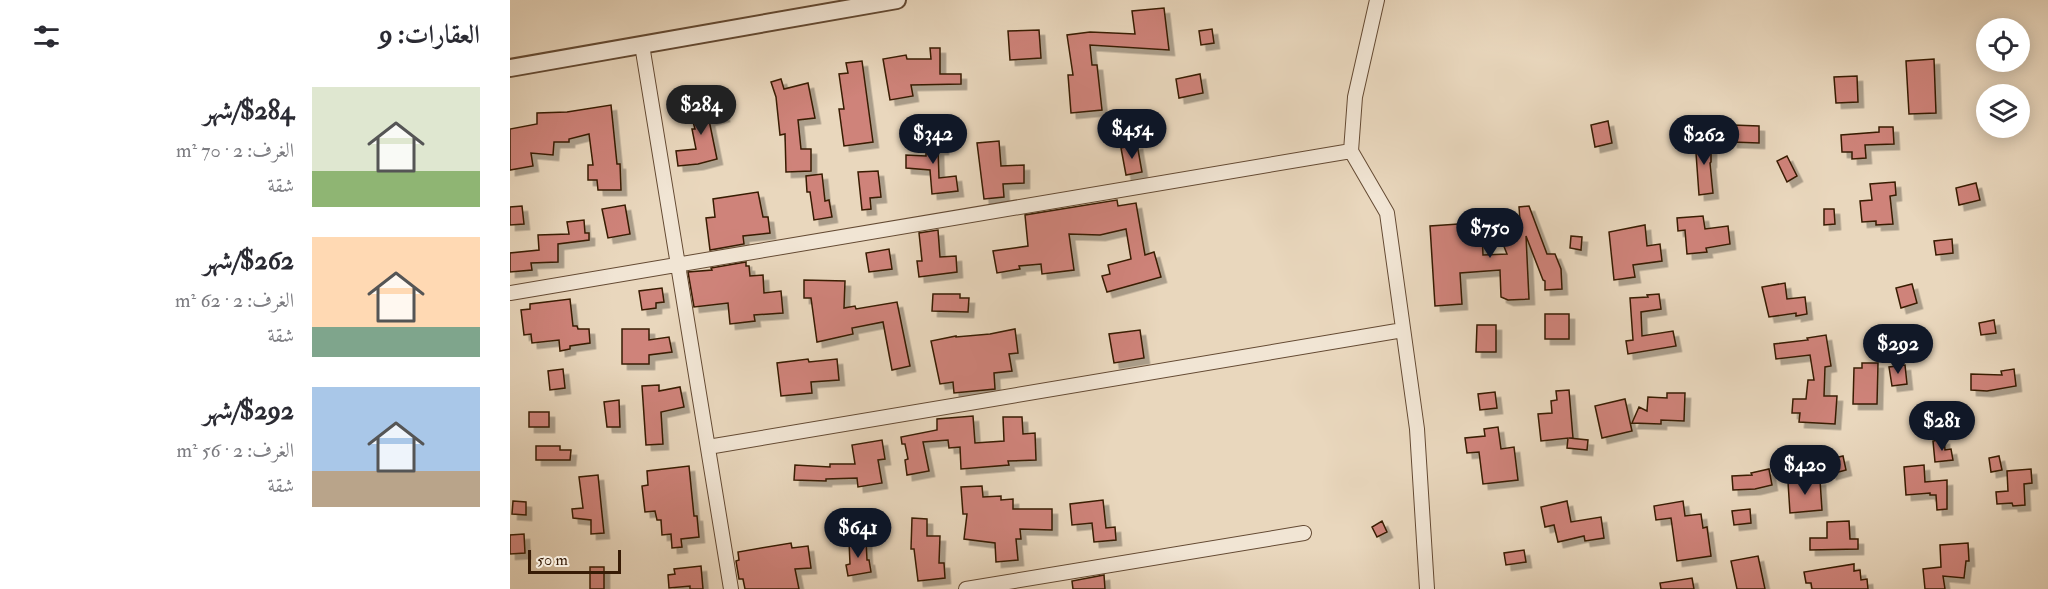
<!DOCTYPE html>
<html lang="ar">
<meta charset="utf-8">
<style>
:root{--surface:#fff;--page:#f7f7f7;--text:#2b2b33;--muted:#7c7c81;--accent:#111827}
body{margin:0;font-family:"IM FELL Double Pica",Amiri,serif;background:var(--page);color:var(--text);direction:rtl;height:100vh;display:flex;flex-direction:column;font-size:22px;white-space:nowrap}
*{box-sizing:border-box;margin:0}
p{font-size:20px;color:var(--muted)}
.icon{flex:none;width:33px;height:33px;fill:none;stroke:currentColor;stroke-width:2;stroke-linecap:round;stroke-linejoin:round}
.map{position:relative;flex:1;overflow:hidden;direction:ltr}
.details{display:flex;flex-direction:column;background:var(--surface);width:510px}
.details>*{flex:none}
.buttons{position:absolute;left:1466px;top:18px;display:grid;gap:12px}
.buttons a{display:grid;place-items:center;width:54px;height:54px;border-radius:50%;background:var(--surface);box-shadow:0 3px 15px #0003;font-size:30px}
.scale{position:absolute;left:18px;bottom:15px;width:93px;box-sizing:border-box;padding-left:6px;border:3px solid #371b05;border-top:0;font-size:16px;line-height:21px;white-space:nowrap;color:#371b05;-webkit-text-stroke:4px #f1e5d4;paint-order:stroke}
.price{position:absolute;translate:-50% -51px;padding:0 14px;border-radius:21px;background:var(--accent);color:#fff;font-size:20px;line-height:39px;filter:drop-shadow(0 2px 3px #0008)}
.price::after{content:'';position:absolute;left:50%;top:36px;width:18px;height:14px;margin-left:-9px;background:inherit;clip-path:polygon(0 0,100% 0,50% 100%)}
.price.selected{background:#222;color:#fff}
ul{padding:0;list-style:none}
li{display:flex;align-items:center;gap:18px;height:150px;padding:0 30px}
li span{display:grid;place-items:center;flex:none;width:168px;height:120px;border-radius:0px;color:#555}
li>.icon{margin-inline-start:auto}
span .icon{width:72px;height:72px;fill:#fffc;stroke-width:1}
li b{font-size:26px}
h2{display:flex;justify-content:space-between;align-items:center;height:72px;padding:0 30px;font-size:26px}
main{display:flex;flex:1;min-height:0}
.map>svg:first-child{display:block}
.building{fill:#cf837a;stroke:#371b05;stroke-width:1.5;filter:url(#shadow)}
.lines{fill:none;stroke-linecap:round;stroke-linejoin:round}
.minor-casing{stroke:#644a33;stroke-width:16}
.tertiary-casing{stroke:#644a33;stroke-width:20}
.minor{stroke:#f1e5d4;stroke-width:14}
.tertiary{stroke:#f1e5d4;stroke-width:16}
</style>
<main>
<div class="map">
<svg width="1538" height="589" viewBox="0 0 1538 589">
<defs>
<filter id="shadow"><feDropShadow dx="5.5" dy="5.5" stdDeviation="0" flood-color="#0004"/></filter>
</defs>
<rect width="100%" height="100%" fill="#e9d7bd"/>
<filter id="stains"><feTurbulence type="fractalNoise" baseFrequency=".00333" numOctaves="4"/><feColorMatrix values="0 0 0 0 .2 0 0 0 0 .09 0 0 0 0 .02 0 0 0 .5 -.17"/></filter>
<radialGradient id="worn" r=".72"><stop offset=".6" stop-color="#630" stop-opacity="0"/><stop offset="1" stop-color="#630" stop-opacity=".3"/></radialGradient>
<path class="building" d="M654 8 659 50 580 45 582 65H587L592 110 561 113 558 75H563L557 35 580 32 625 34 622 11Z
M702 29 704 43 691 45 689 31Z
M529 30 531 58 500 60 498 31Z
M420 48H430V74H451V84L401 85 403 96 380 100 373 59 396 55 397 59H421Z
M1424 59 1426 113 1399 114 1396 61Z
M352 61 363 142 334 146 329 109H334L329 74 338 73 336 63Z
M690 74 693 93 669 98 666 79Z
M1347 76 1348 102 1326 103 1324 77Z
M271 79 274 89 298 83 305 118 288 120 291 149H301V171L276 172 275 134 270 135 266 97 261 82Z
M200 101 202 109 211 107 214 116 199 120 207 159 188 164 168 166 166 151 186 149 182 129H185L179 107Z
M101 105 107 164H110L111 190H88L87 180H78V165H83L79 134 59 139V142H44L43 155 21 153 23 166 0 170V129L27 124V113L57 112Z
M1098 121 1102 143 1085 147 1081 125Z
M1222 125 1249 126V143L1222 142Z
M1369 127H1383L1384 144 1355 145 1356 158 1342 159V152H1332L1331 135 1369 132Z
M433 133V149H428L429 178 446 176 448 191 422 194 420 170 396 168V155L416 156V134Z
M1201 138V162L1200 163 1203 193 1189 195 1185 139Z
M489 141 491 166 514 165V183L493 184 494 197 474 199 467 143Z
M627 144 632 172 616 175 611 148Z
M1277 156 1287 176 1277 182 1267 161Z
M368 171 371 197 360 198 361 209 352 210 348 172Z
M312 174 315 201 319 200 322 217 304 220 300 192H297L296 176Z
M1385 182 1386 195 1380 196 1383 224 1366 225V221L1352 222 1350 201 1362 200 1360 184Z
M1466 183 1470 200 1449 205 1446 188Z
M248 192 253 217H258L260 233 233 236 234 244 200 250 196 218 205 217 203 199Z
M607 200 608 206 626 203 635 255 644 252 651 277 597 292 592 276 600 274 598 265 621 259 616 229 590 235 559 234 564 270 532 274 531 264 509 266 510 269 487 273 483 251 518 246 515 215Z
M115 205 120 234 98 238 92 209Z
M12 206 14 224 0 225V207Z
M1019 206 1037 254H1045L1051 269 1052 289 1035 290V281L1033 280 1016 236 1019 299 998 300 991 297 990 270 950 273 952 304 925 306 920 226 963 223 964 234 972 233 973 255 997 254 987 229 991 221 1010 220 1009 207Z
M1314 209H1324L1325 224 1314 225Z
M1193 216 1195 229 1218 226 1220 244 1196 248 1197 252 1177 254 1175 230 1168 231 1167 218Z
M74 220 75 233H79V240L48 244V262L21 263 22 270 0 272V253L29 250 28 235 59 234 57 222Z
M1135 225 1137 246 1150 244 1152 261 1123 265 1125 277 1104 280 1099 232Z
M428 230 430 257 446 256 447 272 409 277 407 261H412L409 233Z
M1061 236 1072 237 1071 250 1060 248Z
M1442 239 1443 253 1426 255 1424 241Z
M379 249 382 269 359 272 356 253Z
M236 262V266H239L240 276 253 275 254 293 271 291 273 313 244 315 245 321 220 324 218 303 184 307 178 272 202 270 201 268Z
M294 280 335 281 334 308 345 306 346 309 387 302 400 366 382 370 373 322 342 328 343 334 307 342 301 298H294Z
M1275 283 1277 299 1295 297 1297 314 1286 316V313L1259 317 1252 287Z
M1402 284 1407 303 1391 308 1386 288Z
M152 288 154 302 146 303V308L132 310 129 291Z
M423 294H450V298H459L458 312 422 311Z
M1149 294 1151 309 1131 312 1132 336 1163 331 1166 346 1118 354 1116 341 1123 340 1120 298 1138 297 1137 295Z
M60 299 63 326H67L68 329H79L80 343 60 346V349L50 351 49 340 22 343 21 334 14 335 11 310 20 309V304Z
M1035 314H1059V339H1035Z
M1484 320 1486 333 1471 335 1469 323Z
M967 325H986V352H966Z
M112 329H139V340L159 337 162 352 139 355V364H112Z
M505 329 508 353 499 354 502 371 484 373 485 389 444 393 443 382 430 384 421 341 446 336V337L480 334Z
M630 330 634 358 604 363 599 334Z
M1316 335 1321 366 1315 367 1314 396H1327L1325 424 1289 422 1290 413H1282L1283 399H1296L1298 380H1304L1300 355 1266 359 1264 344 1298 340 1297 338Z
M298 359 299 362 327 359 329 380 301 382 302 393 271 396 267 363Z
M1352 363H1368L1367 404H1343L1344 368H1352Z
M1395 365 1397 384 1382 386 1379 367Z
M53 369 55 388 40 390 38 371Z
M1504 369 1506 386 1477 391 1461 390V374L1492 375 1491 371Z
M149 385V391L170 387 174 407 151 412 153 444 136 445 132 386Z
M1059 390 1063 438H1059L1078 440 1077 450 1057 448 1058 438 1031 441 1028 414 1042 413 1041 401 1047 400 1046 391Z
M985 392 987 408 970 410 968 394Z
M1157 393H1175L1174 421 1151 420V424L1122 423 1129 407 1137 411 1138 397 1157 398Z
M1115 399 1122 431 1092 438 1085 406Z
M109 400 110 427H97L94 402Z
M19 412H39V427H19Z
M463 416 465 443 494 441 493 417H512L513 434 525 433 526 460 498 461 499 465 451 469 450 447 439 448 438 440 413 442 419 471 397 475 395 460 398 459 395 444H392L391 437 427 430V419Z
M988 427 991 449 1004 447 1008 480 973 484 969 452 957 453 955 438 975 436 974 429Z
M1434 439 1435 450 1441 449 1443 460 1425 462 1423 441Z
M372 440 375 459 368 460 372 483 348 487 347 478 316 479V481L284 480 285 465 320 467V464H345L342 445Z
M26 446H50V450H61L60 460H26Z
M1333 456 1336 470 1321 474 1317 460Z
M1489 456 1492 470 1481 472 1479 458Z
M1414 465 1415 482 1437 480V509L1427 510 1426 495H1420V493L1396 495 1394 467Z
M179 466 184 516H187L189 537 171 539 172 547 162 548 161 534 152 535 151 520H147L145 511 135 512 132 486 138 485 137 471Z
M1259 469 1262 485 1245 489 1223 490 1222 476 1242 475 1241 473Z
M1521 469 1522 483 1514 484 1515 505 1503 506 1502 503 1487 504 1486 492 1498 491 1497 471Z
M88 475 94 533 81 534V520L63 518 62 509 73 508 69 477Z
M1310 480 1312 510 1280 513 1278 482Z
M472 486 473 497 491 496V500L503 499V509H542V530L510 529 511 539H506L508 560 486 562 485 543 454 539 457 514H453L451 487Z
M593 500 596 528 605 527 606 540 584 542 582 523 562 525 560 504Z
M3 501 16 502V515L2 514Z
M1057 501 1061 522 1091 517 1094 538 1075 541 1074 536 1048 542 1044 525 1035 527 1031 507Z
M1173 501 1175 516 1191 514 1193 528 1197 527 1201 556 1167 561 1161 518 1146 520 1144 506Z
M1240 509 1241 523 1224 525 1222 511Z
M402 518 417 519V536H430L429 563H434L435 578 408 581 404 549H401Z
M872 521 877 532 867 537 862 527Z
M1339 521 1340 539H1348V549L1300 550V538H1317V522Z
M14 534 15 553 0 554V535Z
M356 540 357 560H359L361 572 338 576 336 565 340 564 339 541Z
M281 543 282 548 298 546 301 568 285 569 289 589H235L233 579H229L226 561 229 560 228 552Z
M1458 543 1459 561H1456L1454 578 1433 576 1435 589H1415L1413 569 1431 567 1430 545Z
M1014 550 1016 562 996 565 994 553Z
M1248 556 1255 589H1227L1221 561Z
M1344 564V571L1350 570 1351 580 1357 579 1358 589H1302L1301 583H1296L1294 572Z
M191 566 193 589H180V586L159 588 158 575 165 574 164 569Z
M80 567H94V589H80Z
M594 575 595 589H563L562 581Z
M1182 578 1184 589H1151L1150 583Z"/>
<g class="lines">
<defs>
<path id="minor" d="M867 0 845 97 841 151 877 213 907 429 917 589
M132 45 221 589
M0 293 841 151
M198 447 893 330
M456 589 794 533"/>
<path id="tertiary" d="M0 68 387 0"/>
</defs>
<use href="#minor" class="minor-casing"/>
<use href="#tertiary" class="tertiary-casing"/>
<use href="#minor" class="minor"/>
<use href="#tertiary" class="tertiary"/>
</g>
<rect width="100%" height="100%" filter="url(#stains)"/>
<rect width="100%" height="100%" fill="url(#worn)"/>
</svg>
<div class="buttons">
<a><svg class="icon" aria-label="locate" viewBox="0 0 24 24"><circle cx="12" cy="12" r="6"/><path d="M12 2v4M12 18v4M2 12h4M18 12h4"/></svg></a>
<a><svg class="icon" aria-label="layers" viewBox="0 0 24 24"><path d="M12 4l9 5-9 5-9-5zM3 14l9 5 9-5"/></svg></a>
</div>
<div class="scale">50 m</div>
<b class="price selected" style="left:191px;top:136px">$284</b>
<b class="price" style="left:622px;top:160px">$454</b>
<b class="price" style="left:423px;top:165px">$342</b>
<b class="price" style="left:1194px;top:166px">$262</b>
<b class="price" style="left:980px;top:259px">$750</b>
<b class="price" style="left:1388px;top:375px">$292</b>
<b class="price" style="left:1432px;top:452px">$281</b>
<b class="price" style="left:1295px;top:496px">$420</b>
<b class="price" style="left:348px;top:559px">$641</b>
</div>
<section class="details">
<h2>العقارات: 9<svg class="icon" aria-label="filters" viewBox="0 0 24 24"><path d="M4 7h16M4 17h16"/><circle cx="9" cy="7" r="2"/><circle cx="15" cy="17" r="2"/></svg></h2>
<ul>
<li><span style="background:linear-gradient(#dfe7d0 70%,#8fb573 0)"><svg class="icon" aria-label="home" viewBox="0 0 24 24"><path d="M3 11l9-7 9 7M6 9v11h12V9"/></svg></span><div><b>$284/شهر</b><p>الغرف: 2 · 70 m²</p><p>شقة</p></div></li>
<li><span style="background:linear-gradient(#ffd9b3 75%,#7fa58c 0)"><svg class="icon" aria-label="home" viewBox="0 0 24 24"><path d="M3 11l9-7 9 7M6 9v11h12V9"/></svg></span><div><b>$262/شهر</b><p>الغرف: 2 · 62 m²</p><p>شقة</p></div></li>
<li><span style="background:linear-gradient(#a9c7e8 70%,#b9a48a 0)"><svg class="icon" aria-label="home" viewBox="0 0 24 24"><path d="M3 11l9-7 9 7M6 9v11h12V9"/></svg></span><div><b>$292/شهر</b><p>الغرف: 2 · 56 m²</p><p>شقة</p></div></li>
</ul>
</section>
</main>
